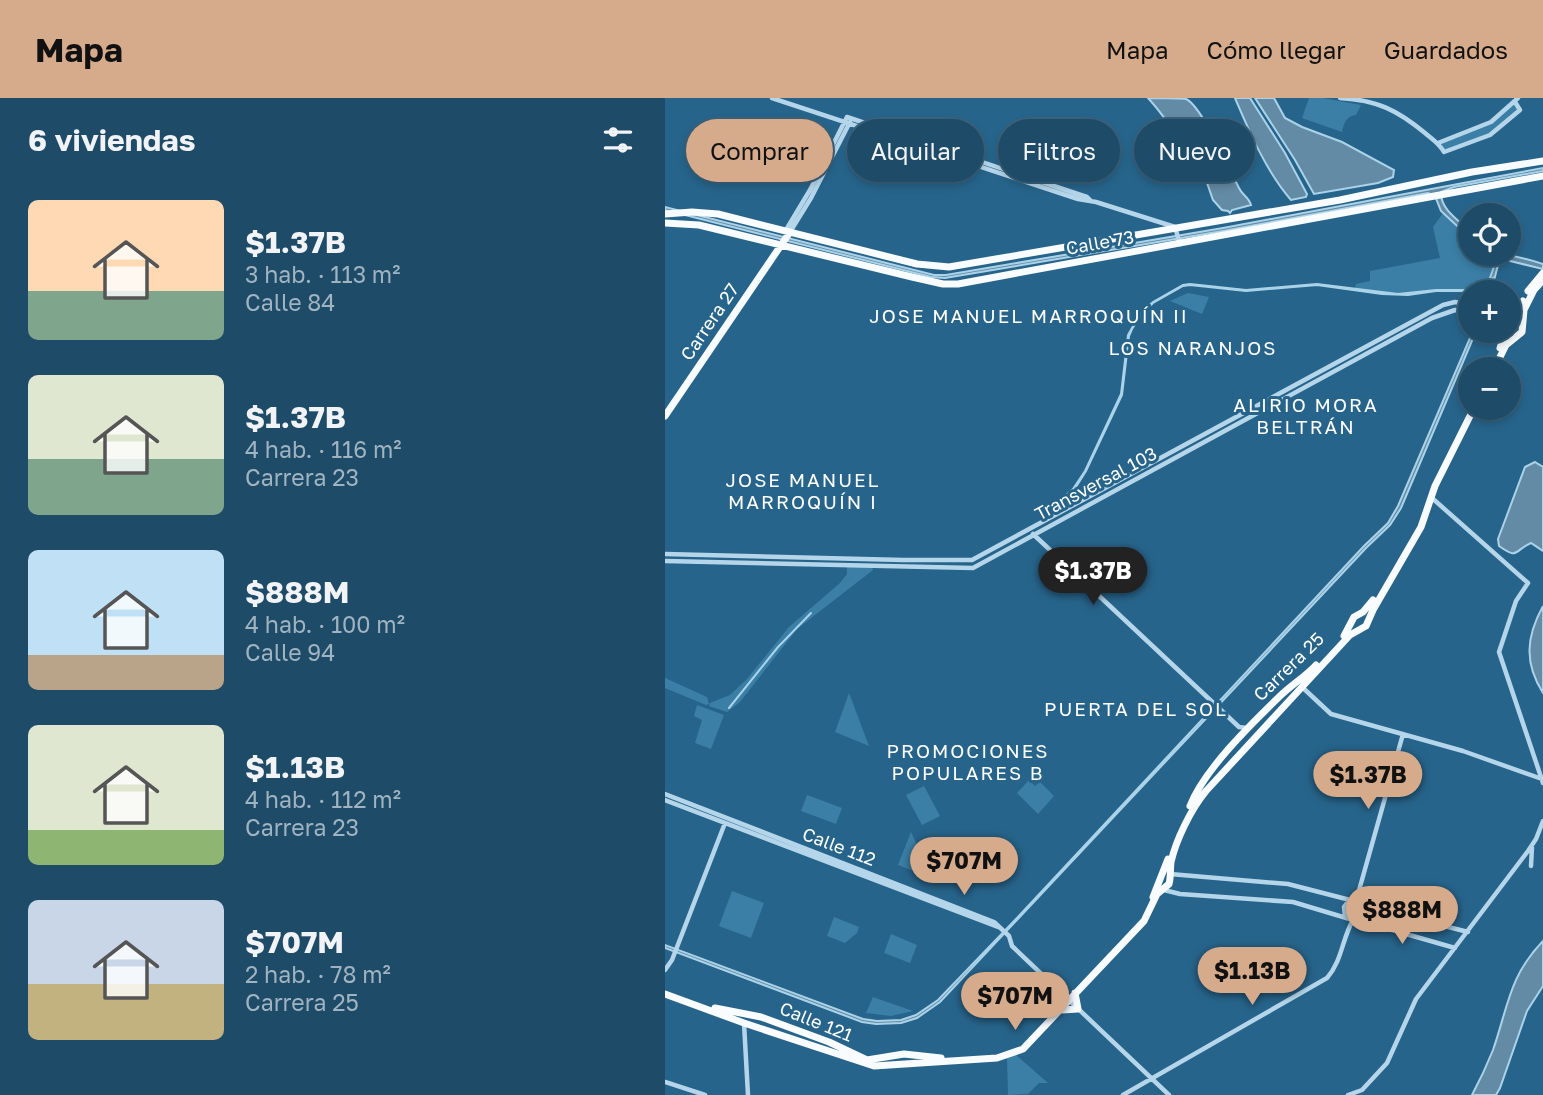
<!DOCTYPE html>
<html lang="es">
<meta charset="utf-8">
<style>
:root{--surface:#1d4b68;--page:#2a5571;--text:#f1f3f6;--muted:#a0b3c0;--line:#3b637c;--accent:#d6ab8b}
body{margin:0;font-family:"Golos Text",sans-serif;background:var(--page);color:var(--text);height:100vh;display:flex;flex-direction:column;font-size:26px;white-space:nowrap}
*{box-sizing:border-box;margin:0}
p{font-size:23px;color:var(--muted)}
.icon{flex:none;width:38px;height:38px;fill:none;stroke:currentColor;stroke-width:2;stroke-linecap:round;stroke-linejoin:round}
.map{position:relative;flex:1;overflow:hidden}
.drawer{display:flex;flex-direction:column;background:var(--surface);width:665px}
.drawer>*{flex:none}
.hud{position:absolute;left:21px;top:21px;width:665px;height:63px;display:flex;gap:14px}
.fabs{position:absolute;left:793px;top:105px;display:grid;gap:14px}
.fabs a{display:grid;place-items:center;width:63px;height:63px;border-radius:50%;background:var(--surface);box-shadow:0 4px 10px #0003,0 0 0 2px var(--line);font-size:35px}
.price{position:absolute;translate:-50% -60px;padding:0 16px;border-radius:24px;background:var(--accent);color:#111;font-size:23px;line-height:46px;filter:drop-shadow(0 2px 4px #0008)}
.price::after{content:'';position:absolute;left:50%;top:42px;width:21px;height:16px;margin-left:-10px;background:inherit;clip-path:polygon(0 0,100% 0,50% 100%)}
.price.selected{background:#222;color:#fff}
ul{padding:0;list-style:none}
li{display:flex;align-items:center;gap:21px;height:175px;padding:0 28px}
li span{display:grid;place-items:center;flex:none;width:196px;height:140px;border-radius:10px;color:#555}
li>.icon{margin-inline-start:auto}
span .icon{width:84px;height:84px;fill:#fffc;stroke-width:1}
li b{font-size:30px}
h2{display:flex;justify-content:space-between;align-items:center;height:84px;padding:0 28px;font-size:30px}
.chip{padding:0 24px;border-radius:32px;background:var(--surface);box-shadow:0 4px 10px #0003,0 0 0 2px var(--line);font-size:24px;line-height:63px}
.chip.selected{background:var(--accent);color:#111}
header{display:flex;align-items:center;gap:42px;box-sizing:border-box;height:98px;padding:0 35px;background:var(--accent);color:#111}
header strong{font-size:33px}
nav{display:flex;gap:38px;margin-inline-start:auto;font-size:24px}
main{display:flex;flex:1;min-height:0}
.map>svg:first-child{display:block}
.green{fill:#3b7fa7}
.water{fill:#648ba5;stroke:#aad3ea;stroke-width:2}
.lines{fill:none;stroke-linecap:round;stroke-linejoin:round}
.stream{stroke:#aad3ea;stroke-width:2}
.minor{stroke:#b5d6ea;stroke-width:4.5}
.major{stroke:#f8fcfe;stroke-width:7}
.labels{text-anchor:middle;stroke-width:6;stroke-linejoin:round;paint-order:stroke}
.street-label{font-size:18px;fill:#fff;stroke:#27648b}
.neighbourhood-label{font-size:19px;letter-spacing:2px;fill:#fff;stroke:#27648b}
</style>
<header>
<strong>Mapa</strong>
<nav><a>Mapa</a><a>Cómo llegar</a><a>Guardados</a></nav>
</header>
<main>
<section class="drawer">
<h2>6 viviendas<svg class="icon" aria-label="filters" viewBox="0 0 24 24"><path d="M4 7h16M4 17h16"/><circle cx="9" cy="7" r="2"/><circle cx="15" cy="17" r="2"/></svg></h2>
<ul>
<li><span style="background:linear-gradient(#ffd9b3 65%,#7fa58c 0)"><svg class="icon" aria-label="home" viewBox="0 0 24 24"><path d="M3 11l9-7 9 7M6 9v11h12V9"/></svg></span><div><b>$1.37B</b><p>3 hab. · 113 m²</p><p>Calle 84</p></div></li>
<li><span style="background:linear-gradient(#dfe7d0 60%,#7fa58c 0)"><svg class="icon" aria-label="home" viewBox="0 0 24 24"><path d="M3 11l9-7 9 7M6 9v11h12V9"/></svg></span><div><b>$1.37B</b><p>4 hab. · 116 m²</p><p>Carrera 23</p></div></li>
<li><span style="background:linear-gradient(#bfe0f5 75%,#b9a48a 0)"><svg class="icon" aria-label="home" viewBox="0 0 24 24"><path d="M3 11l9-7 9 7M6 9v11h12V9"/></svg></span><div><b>$888M</b><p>4 hab. · 100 m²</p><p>Calle 94</p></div></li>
<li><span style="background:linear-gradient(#dfe7d0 75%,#8fb573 0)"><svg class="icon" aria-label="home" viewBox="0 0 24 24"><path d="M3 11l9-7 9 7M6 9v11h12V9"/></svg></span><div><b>$1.13B</b><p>4 hab. · 112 m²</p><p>Carrera 23</p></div></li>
<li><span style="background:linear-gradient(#c9d6e8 60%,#c2b280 0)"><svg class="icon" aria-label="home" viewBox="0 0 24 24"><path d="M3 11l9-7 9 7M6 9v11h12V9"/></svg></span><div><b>$707M</b><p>2 hab. · 78 m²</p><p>Carrera 25</p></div></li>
</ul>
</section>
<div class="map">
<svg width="878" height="997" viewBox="0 0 878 997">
<rect width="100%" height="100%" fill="#27648b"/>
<path class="green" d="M644 0H658L696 7 691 17C681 18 679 25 677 34L637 20Z
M849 6 853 12 824 36 779 52 775 46 827 26Z
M778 115 805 140V156H824L832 159 825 180 816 189 809 191 733 196 690 191 691 186 705 183V173L775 160 768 129Z
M523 195 544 199 537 216 505 203Z
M182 468 207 469 208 472 132 531 75 604 62 614 44 608 45 605 65 597 82 581 124 529 175 485 182 476Z
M0 580 42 599 44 606 41 607 0 590Z
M184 595 204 648 170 634Z
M32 607 59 617 46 651 30 645 37 622 29 618Z
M364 682 370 688 375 684 389 698 373 716 352 695Z
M259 688 275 718 257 727 241 697Z
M142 697 177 710 171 726 136 713Z
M246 734 265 775 262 778 233 767Z
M67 793 99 805 86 840 54 828Z
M169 819 194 829 192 835 180 845 162 838Z
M226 836 252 847 245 865 219 855Z
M208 899 248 913 226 918 201 915Z
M351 957 383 985H374L363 996 343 997 342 960Z"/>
<path class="water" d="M483 0C493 0 511 0 521 1 537 8 565 73 574 90 577 97 584 99 586 107L567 112 565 115 563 113 557 112 548 102 535 65 521 57C516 41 495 13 483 0Z
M570 0H585L620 55 642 96 641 99 626 102C601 73 585 35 570 0Z
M590 0H609L620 20 637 29 677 44 729 72 728 79 713 85 649 96 630 62Z
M878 70V73L789 89 776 94C775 111 793 122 805 133V140L776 113 770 98 763 95 558 133 280 180 266 179 0 112V109L269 177H281L558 130Z
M824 156C843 156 860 160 878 166V171L837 161 833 167 826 194H823L827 181 817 190 810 193H771L743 197 717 196 652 187 581 193 525 187 518 188 488 205 476 217 467 231 464 238 457 297 421 373 409 392 391 406 408 391 420 373 456 296 463 237 475 216 488 204 518 187 525 186 581 192 652 186 733 196 771 192H801L816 189 821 185 825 180 832 160Z
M808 233H811L806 245 736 410 725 427 701 450 275 904 252 920 236 925 211 926 197 924 0 850V847L198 921 212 923 236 922 251 917 273 902 351 821 699 448 723 425 733 408Z
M870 364 878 369V453L866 445C848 453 854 462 834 448L833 441 860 369Z
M878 508V595C859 565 861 539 878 508Z
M878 843V888L862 913 835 990 831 997H807C815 982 822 967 828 952 843 909 844 878 878 843Z"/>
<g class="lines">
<path class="stream" d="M64 610 113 549 146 515"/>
<path class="minor" d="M107 0 413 101 431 104 510 129 515 146
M675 0C712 2 732 12 760 35 767 41 774 45 779 54L825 37 855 12 850 4
M773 45 826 24 853 0
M121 132 145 92 182 19 422 99 425 102
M125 134 146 100 185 24
M767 400 863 485 851 503 834 554 878 685
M368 436 574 629 582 630
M0 456 238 462H307L778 207 790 204 805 207
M0 463 308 470 767 220 790 212 805 215
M637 589 666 616 798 653 877 681
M0 696 329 824 344 838 347 848 504 997
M0 702 333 829
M866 768 867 749
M505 776 623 786 685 802
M499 792 515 796 628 804 688 822 697 817 696 807 690 803 683 804 679 809 680 818
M693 804V796L738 636
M697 807 803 834
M692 822 790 850
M0 872 7 862 60 725
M79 925 83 997
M0 984 40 997
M458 997 662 880C677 863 677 841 688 822
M683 997 697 992 722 965 751 901 863 753 871 741 878 723"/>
<path class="major" d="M0 116 27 114 53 116 252 166 284 169 675 102 807 74 878 63
M0 125 34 127 247 179 278 186H293L878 78
M863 193 878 175
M844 221 851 215 858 203
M835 250 840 235
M829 271 841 247 857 234 859 212 869 192 878 182
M0 318 125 134
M679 538 689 519 698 514 708 502
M525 708C539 672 586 626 614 599 626 587 640 579 651 567
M488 799 503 761
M0 896 79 925 209 968 332 960 358 951 479 823 492 796 504 786C506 779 505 772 506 764 511 742 526 711 541 693L685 537 701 528 708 512 756 429 770 388 809 310
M50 910 96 919 164 944 202 962 239 956 276 960
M397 912 413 911 410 895"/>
</g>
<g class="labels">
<g class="street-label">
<text transform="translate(435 145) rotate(-10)" y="6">Calle 73</text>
<text transform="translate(45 224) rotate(-56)" y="6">Carrera 27</text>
<text transform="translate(431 386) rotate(-28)" y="6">Transversal 103</text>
<text transform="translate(624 569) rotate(-44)" y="6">Carrera 25</text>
<text transform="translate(174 749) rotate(21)" y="6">Calle 112</text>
<text transform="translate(151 924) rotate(22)" y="6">Calle 121</text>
</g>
<g class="neighbourhood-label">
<text x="364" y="225">JOSE MANUEL MARROQUÍN II</text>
<text x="528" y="257">LOS NARANJOS</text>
<text x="641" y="314">ALIRIO MORA<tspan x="641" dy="22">BELTRÁN</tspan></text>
<text x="138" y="389">JOSE MANUEL<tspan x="138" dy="22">MARROQUÍN I</tspan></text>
<text x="471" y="618">PUERTA DEL SOL</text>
<text x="303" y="660">PROMOCIONES<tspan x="303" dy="22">POPULARES B</tspan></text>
</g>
</g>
</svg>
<div class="fabs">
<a><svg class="icon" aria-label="locate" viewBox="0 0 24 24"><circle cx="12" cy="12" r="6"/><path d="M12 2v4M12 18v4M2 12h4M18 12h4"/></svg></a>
<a>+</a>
<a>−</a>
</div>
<b class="price selected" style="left:428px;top:509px">$1.37B</b>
<b class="price" style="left:703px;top:713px">$1.37B</b>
<b class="price" style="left:299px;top:799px">$707M</b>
<b class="price" style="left:737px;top:848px">$888M</b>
<b class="price" style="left:587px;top:909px">$1.13B</b>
<b class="price" style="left:350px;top:934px">$707M</b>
<div class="hud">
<a class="chip selected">Comprar</a>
<a class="chip">Alquilar</a>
<a class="chip">Filtros</a>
<a class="chip">Nuevo</a>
</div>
</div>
</main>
